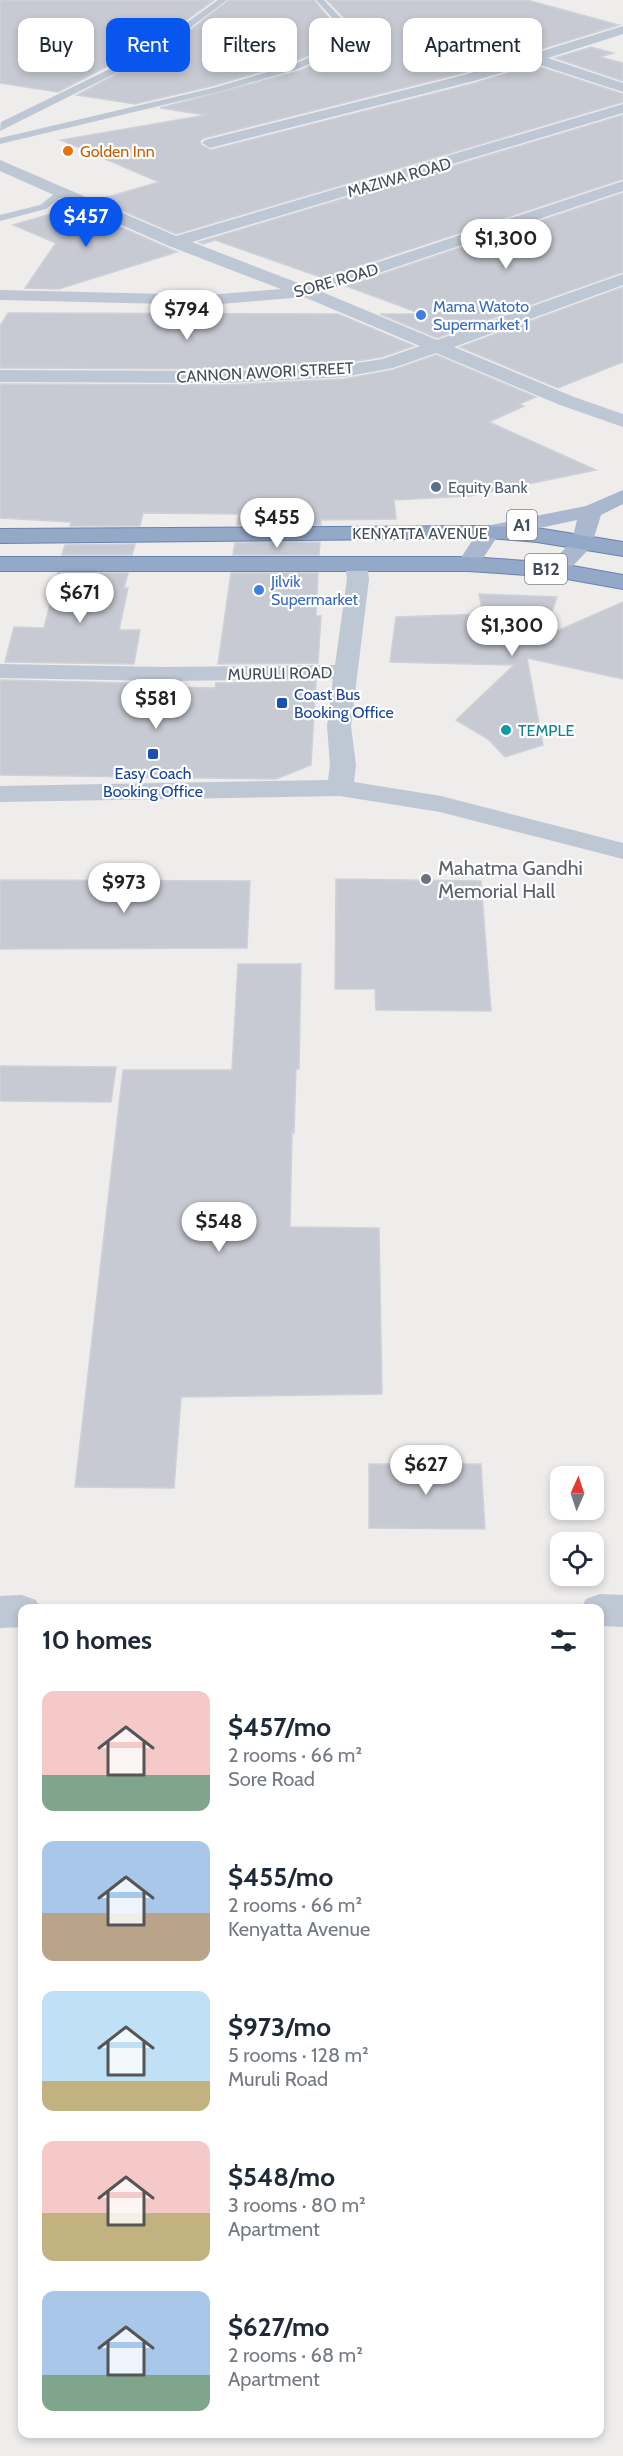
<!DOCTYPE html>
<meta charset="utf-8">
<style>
:root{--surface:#fff;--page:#f6f6f7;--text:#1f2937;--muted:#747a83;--accent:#0856ee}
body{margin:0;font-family:Cabin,sans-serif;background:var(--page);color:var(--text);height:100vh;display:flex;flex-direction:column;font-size:22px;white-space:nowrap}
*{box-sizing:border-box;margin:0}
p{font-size:20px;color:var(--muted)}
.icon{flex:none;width:33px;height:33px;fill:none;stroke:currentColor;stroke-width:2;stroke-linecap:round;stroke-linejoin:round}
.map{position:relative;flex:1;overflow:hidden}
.drawer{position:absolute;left:18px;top:1604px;width:586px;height:834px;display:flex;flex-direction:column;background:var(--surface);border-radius:12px;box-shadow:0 3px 9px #0003}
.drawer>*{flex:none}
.banner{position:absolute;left:18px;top:18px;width:588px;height:54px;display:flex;gap:12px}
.needle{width:39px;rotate:3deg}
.controls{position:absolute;left:550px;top:1466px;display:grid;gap:12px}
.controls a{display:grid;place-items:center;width:54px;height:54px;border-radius:12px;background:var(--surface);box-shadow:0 3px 9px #0003;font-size:30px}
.price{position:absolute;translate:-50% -51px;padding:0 14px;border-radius:21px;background:#fff;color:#222;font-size:20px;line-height:39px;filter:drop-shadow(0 2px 3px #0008)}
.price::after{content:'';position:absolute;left:50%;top:36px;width:18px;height:14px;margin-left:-9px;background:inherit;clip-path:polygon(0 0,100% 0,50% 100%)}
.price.on{background:var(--accent);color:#fff}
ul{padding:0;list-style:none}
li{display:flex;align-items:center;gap:18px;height:150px;padding:0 24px}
li span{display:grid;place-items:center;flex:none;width:168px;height:120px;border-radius:12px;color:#555}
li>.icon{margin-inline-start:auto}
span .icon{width:72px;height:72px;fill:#fffc;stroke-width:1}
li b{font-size:26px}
h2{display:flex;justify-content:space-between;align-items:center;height:72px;padding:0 24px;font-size:26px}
.chip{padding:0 21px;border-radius:12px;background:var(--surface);box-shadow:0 3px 9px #0003;font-size:21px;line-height:54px}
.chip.on{background:var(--accent);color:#fff}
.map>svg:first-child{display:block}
.building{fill:#c7cad3;stroke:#cfd1d9;stroke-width:1.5}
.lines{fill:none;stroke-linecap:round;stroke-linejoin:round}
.trunk-casing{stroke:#6a83ad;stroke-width:2}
.service{fill:#bec7d4;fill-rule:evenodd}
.minor{fill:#bec7d4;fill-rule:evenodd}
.primary{fill:#a9b8cf;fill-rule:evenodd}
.trunk{fill:#94a8c8;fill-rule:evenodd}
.food-dot{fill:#e8710a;stroke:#fff;stroke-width:2}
.shop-dot{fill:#3f7fe0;stroke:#fff;stroke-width:2}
.service-dot{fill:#5c6f8a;stroke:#fff;stroke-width:2}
.transit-dot{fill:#1a4fb4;stroke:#fff;stroke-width:2}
.culture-dot{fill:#0f9aa8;stroke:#fff;stroke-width:2}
.worship-dot{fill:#6b7280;stroke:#fff;stroke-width:2}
.labels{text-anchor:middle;stroke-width:4.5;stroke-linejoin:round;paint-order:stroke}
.far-food-label{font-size:16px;fill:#c56008;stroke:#fff;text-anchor:start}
.far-street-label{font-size:16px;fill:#434d5b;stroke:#fff}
.far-shop-label{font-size:16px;fill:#366cbe;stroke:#fff;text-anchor:start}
.far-service-label{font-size:16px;fill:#4e5e75;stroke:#fff;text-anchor:start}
.far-transit-label{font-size:16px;fill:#164399;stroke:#fff;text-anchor:start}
.far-culture-label{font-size:16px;fill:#0d838f;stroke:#fff;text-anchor:start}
.shield{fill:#fff;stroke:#7b828c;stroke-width:1.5}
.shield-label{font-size:18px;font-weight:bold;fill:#434d5b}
.worship-label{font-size:20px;fill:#5b616d;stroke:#fff;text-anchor:start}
</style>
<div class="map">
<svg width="623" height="2456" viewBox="0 0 623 2456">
<rect width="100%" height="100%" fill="#efecec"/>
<path class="building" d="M0 0H214L163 37 58 92 0 83Z
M229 0H314L346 39 291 63 212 86 135 104 77 95 171 45Z
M327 0H527L619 25 463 73 204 138 200 141 201 145 211 150 475 83 534 65 623 94V102L176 234 98 200 159 182 61 140 206 115 160 108 299 71 357 45V31Z
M591 47 613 53 600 57 623 63V81L555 58Z
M623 115V179L323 278 215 240 203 244 199 242Z
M623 193V272L437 338 380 314H422L346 286Z
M75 207 168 248 177 252 59 289 25 288 56 243 13 225Z
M623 287V362L558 388 460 347Z
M8 313 338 314 414 346 382 357 344 363 225 369 0 368V326Z
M436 355 536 397 519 404 524 406 489 422 596 470 470 496 394 500 396 519 321 520V525H237L239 514 143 513 140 526H70L71 522 0 518V384L225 385 344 379 393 370Z
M320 542 319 555H233L235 543Z
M135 544 132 555H62L65 545Z
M58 573H128L124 588H128L119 630H140L134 664 5 662 14 627 44 628Z
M231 573H318L316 616H321L318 663 218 664Z
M479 594 557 597 543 637 623 602V679L527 658 543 745 505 757 488 739 456 720 514 665 390 662 396 617 483 614Z
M0 680 131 683 130 686 215 688 216 683 316 681 311 765 276 779 0 775Z
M336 879 481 881 491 1011 376 1010 375 989H335Z
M0 880 250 881 247 948 0 949Z
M238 964H301L299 1069H296L294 1133 292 1132 290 1227 379 1228 382 1394 181 1397 174 1488 75 1487 123 1070H232Z
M0 1066 116 1067 111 1102 0 1101Z
M369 1464H481L485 1529 369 1528Z"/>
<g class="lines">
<defs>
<path id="trunk" d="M489 526 537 528 623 542V556L537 542 489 538 0 543V529Z
M0 557H468L556 563 623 575V589L556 577 468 571H0Z"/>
</defs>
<use href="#trunk" class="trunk-casing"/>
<path class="service" d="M218 0H227L170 43 124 69 0 131 1 122 118 65 164 39Z
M316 0H324L355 33 356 43 298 69 218 92 0 144V138L213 88 292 65 349 40 348 35Z
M61 189 69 191 46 209 0 221V215L40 205Z"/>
<path class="minor" d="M623 26V34L548 58 623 83V92L534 63 474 81 210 148 202 143 205 140 464 75Z
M623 104V113L192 242 306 286 623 181V191L322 292 437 340 623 274V285L454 347 574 397 623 414V427L560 405 436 353 393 368 344 377 225 383 0 382V370L225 371 344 365 383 359 420 346 304 297 209 305 0 300V290L209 295 281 289 169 246 0 171V160L176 236Z
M356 557 364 559 367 564 369 579 351 726 356 765 354 782 441 796 623 843V859L440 812 340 796 0 802V786L328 780 330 765 327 726 333 679 164 681 0 678V664L164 667 335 665 347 579 345 564 348 559Z
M600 1594 623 1595V1627L600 1626V1608H581L586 1599Z
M22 1595 36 1600 40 1608H22V1627L0 1628V1596Z"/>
<path class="primary" d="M623 490V504L601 515 591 547 564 575 556 577 548 575 545 570 572 541 577 520 497 537 476 569 468 571 460 569 457 564 481 527 586 506Z"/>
<use href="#trunk" class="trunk"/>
</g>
<circle class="food-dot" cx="68" cy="151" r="6"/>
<g class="shop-dot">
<circle cx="421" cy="315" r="6"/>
<circle cx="259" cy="590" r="6"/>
</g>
<circle class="service-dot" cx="436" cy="487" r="6"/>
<g class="transit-dot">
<rect x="276" y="697" width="12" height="12" rx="3"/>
<rect x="147" y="748" width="12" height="12" rx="3"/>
</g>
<circle class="culture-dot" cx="506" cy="730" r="6"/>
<circle class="worship-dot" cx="426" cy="879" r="6"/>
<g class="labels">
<g class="far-food-label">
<text x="80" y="157">Golden Inn</text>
</g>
<g class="far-street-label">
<text transform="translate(399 177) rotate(-16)" y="6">MAZIWA ROAD</text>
<text transform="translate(336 280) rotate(-16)" y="6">SORE ROAD</text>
<text transform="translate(265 372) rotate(-3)" y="6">CANNON AWORI STREET</text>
<text x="420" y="539">KENYATTA AVENUE</text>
<text transform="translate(280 673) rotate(-1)" y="6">MURULI ROAD</text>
</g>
<g class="far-shop-label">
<text x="433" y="312">Mama Watoto<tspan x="433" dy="18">Supermarket 1</tspan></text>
<text x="271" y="587">Jilvik<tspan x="271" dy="18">Supermarket</tspan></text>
</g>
<g class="far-service-label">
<text x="448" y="493">Equity Bank</text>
</g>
<g class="far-transit-label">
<text x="294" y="700">Coast Bus<tspan x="294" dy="18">Booking Office</tspan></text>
<text x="153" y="779" text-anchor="middle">Easy Coach<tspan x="153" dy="18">Booking Office</tspan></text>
</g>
<g class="far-culture-label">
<text x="518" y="736">TEMPLE</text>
</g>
<g class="shield">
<rect x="507" y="510" width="30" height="30" rx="4.5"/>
<rect x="525" y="554" width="42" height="30" rx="4.5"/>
</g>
<g class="shield-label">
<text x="522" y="531">A1</text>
<text x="546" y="575">B12</text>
</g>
<g class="worship-label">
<text x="438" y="875">Mahatma Gandhi<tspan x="438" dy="23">Memorial Hall</tspan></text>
</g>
</g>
</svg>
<div class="controls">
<a><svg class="needle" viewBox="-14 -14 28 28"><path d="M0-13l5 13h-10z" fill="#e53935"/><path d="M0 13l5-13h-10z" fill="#747a83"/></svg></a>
<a><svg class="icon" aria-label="locate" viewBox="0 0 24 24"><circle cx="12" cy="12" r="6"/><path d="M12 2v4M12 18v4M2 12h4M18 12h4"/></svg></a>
</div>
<b class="price on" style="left:86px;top:248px">$457</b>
<b class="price" style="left:506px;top:270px">$1,300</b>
<b class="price" style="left:187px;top:341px">$794</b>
<b class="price" style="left:277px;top:549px">$455</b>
<b class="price" style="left:80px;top:624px">$671</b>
<b class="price" style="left:512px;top:657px">$1,300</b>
<b class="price" style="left:156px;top:730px">$581</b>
<b class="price" style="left:124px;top:914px">$973</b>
<b class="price" style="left:219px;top:1253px">$548</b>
<b class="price" style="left:426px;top:1496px">$627</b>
<div class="banner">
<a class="chip">Buy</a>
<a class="chip on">Rent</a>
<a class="chip">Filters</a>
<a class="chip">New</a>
<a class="chip">Apartment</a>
</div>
<section class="drawer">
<h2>10 homes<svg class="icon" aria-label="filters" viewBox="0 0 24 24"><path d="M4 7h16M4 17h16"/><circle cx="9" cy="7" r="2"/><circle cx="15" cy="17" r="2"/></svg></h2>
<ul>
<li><span style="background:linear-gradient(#f6c9c9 70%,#7fa58c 0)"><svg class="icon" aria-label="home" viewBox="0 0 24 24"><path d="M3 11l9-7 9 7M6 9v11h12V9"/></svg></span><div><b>$457/mo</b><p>2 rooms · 66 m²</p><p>Sore Road</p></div></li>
<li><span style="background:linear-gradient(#a9c7e8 60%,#b9a48a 0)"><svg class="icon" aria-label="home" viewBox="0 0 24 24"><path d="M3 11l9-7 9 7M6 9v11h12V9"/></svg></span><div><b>$455/mo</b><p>2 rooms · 66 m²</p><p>Kenyatta Avenue</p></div></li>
<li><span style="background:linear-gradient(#bfe0f5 75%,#c2b280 0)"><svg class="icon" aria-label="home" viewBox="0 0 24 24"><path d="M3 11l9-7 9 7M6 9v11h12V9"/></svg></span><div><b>$973/mo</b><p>5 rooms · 128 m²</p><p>Muruli Road</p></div></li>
<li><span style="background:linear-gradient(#f6c9c9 60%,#c2b280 0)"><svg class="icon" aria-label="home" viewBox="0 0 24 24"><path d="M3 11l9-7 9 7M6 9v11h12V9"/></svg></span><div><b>$548/mo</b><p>3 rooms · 80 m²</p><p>Apartment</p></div></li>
<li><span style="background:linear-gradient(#a9c7e8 70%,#7fa58c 0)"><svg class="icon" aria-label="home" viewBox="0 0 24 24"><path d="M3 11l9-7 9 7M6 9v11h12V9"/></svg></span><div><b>$627/mo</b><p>2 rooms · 68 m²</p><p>Apartment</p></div></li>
</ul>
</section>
</div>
